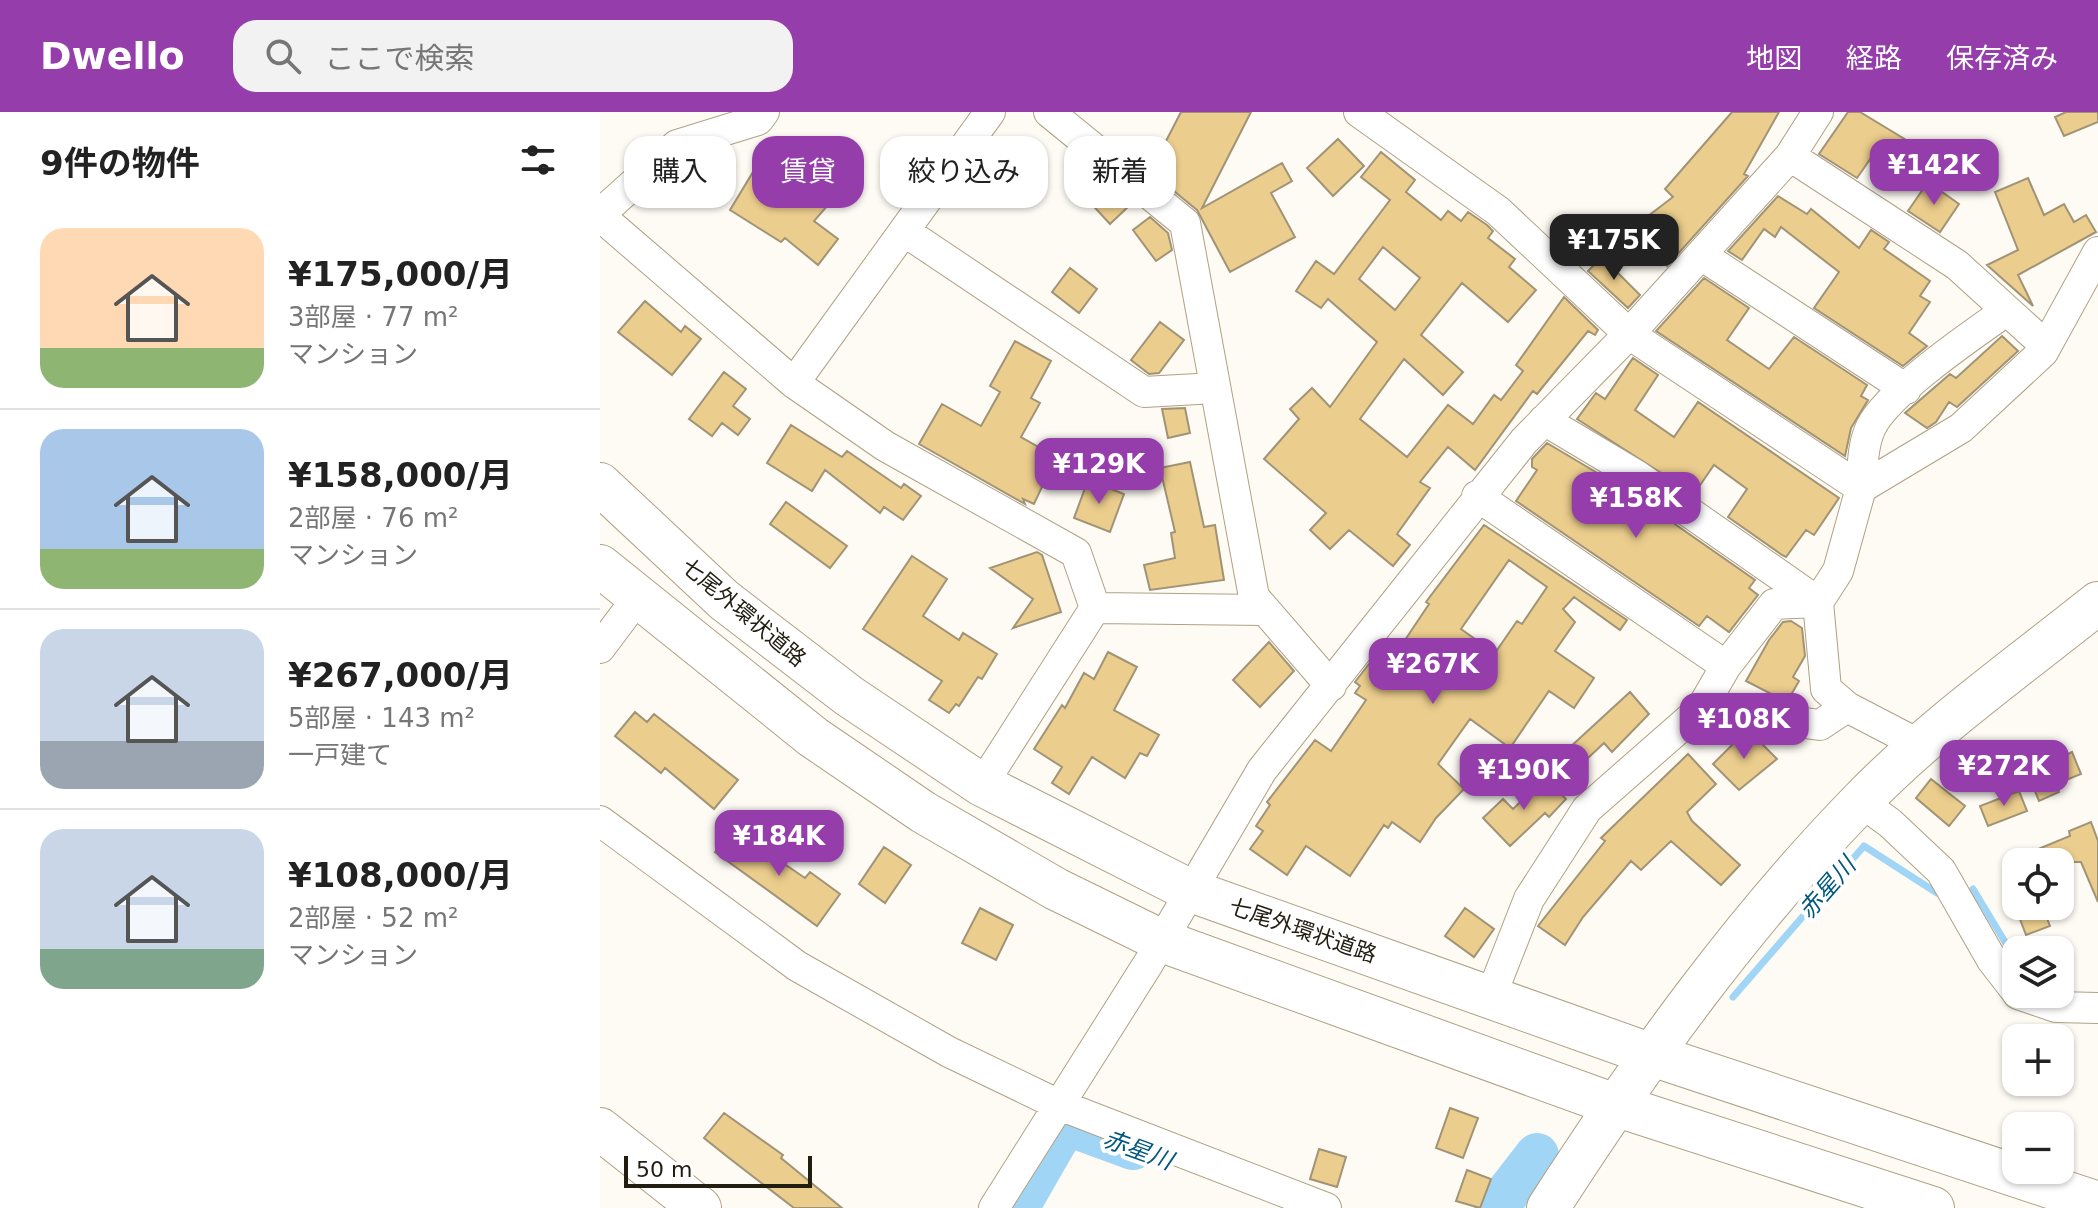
<!DOCTYPE html>
<html lang="ja">
<meta charset="utf-8">
<style>
:root{--surface:#fff;--page:#f2f2f2;--text:#222;--muted:#767676;--line:#e0e0e0;--accent:#953eab}
body{margin:0;font-family:"DejaVu Sans","Noto Sans JP",sans-serif;background:var(--page);color:var(--text);height:100vh;display:flex;flex-direction:column;font-size:30px;white-space:nowrap}
*{box-sizing:border-box;margin:0}
p{font-size:26px;color:var(--muted)}
.icon{flex:none;width:44px;height:44px;fill:none;stroke:currentColor;stroke-width:2;stroke-linecap:round;stroke-linejoin:round}
.map{position:relative;flex:1;overflow:hidden}
.sheet{display:flex;flex-direction:column;background:var(--surface);width:600px}
.sheet>*{flex:none}
.guide{position:absolute;left:24px;top:24px;width:760px;height:72px;display:flex;gap:16px}
.tools{position:absolute;left:1402px;top:736px;display:grid;gap:16px}
.tools a{display:grid;place-items:center;width:72px;height:72px;border-radius:16px;background:var(--surface);box-shadow:0 2px 6px #0004;font-size:40px}
.scale{position:absolute;left:24px;bottom:20px;width:188px;box-sizing:border-box;padding-left:8px;border:4px solid #221d11;border-top:0;font-size:22px;line-height:28px;white-space:nowrap;color:#221d11;-webkit-text-stroke:6px #fff;paint-order:stroke}
.price{position:absolute;translate:-50% -68px;padding:0 18px;border-radius:16px;background:var(--accent);color:#fff;font-size:26px;line-height:52px;filter:drop-shadow(0 2px 4px #0008)}
.price::after{content:'';position:absolute;left:50%;top:48px;width:24px;height:18px;margin-left:-12px;background:inherit;clip-path:polygon(0 0,100% 0,50% 100%)}
.price.selected{background:#222;color:#fff}
ul{padding:0;list-style:none}
li{display:flex;align-items:center;gap:24px;height:200px;padding:0 40px}
li+li{border-top:2px solid var(--line)}
li span{display:grid;place-items:center;flex:none;width:224px;height:160px;border-radius:24px;color:#555}
li>.icon{margin-inline-start:auto}
span .icon{width:96px;height:96px;fill:#fffc;stroke-width:1}
li b{font-size:34px}
h2{display:flex;justify-content:space-between;align-items:center;height:96px;padding:0 40px;font-size:34px}
.tag{padding:0 28px;border-radius:24px;background:var(--surface);box-shadow:0 2px 6px #0004;font-size:28px;line-height:72px}
.tag.selected{background:var(--accent);color:#fff}
header{display:flex;align-items:center;gap:48px;box-sizing:border-box;height:112px;padding:0 40px;background:var(--accent);color:#fff}
header strong{font-size:38px}
nav{display:flex;gap:44px;margin-inline-start:auto;font-size:28px}
.search{width:560px;height:72px;background:var(--page);display:flex;align-items:center;gap:20px;box-sizing:border-box;padding:0 28px;border-radius:24px;color:var(--muted);font-size:30px}
main{display:flex;flex:1;min-height:0}
.map>svg:first-child{display:block}
.lines{fill:none;stroke-linecap:round;stroke-linejoin:round}
.stream{stroke:#a1d5f6;stroke-width:7}
.river{stroke:#a1d5f6;stroke-width:44}
.building{fill:#ebcd8d;stroke:#a19376;stroke-width:2;fill-rule:evenodd}
.street-casing{stroke:#afa184;stroke-width:32}
.secondary-casing{stroke:#afa184;stroke-width:44}
.street{stroke:#fff;stroke-width:30}
.secondary{stroke:#fff;stroke-width:42}
.labels{text-anchor:middle;stroke-width:8;stroke-linejoin:round;paint-order:stroke}
.street-label{font-size:22px;fill:#221d11;stroke:#fff}
.water-label{font-size:24px;font-style:italic;fill:#00587e;stroke:#fff}
</style>
<header>
<strong>Dwello</strong>
<div class="search"><svg class="icon" aria-label="search" viewBox="0 0 24 24"><circle cx="10" cy="10" r="6"/><path d="M15 15l6 6"/></svg>ここで検索</div>
<nav><a>地図</a><a>経路</a><a>保存済み</a></nav>
</header>
<main>
<section class="sheet">
<h2>9件の物件<svg class="icon" aria-label="filters" viewBox="0 0 24 24"><path d="M4 7h16M4 17h16"/><circle cx="9" cy="7" r="2"/><circle cx="15" cy="17" r="2"/></svg></h2>
<ul>
<li><span style="background:linear-gradient(#ffd9b3 75%,#8fb573 0)"><svg class="icon" aria-label="home" viewBox="0 0 24 24"><path d="M3 11l9-7 9 7M6 9v11h12V9"/></svg></span><div><b>¥175,000/月</b><p>3部屋 · 77 m²</p><p>マンション</p></div></li>
<li><span style="background:linear-gradient(#a9c7e8 75%,#8fb573 0)"><svg class="icon" aria-label="home" viewBox="0 0 24 24"><path d="M3 11l9-7 9 7M6 9v11h12V9"/></svg></span><div><b>¥158,000/月</b><p>2部屋 · 76 m²</p><p>マンション</p></div></li>
<li><span style="background:linear-gradient(#c9d6e8 70%,#9aa5b1 0)"><svg class="icon" aria-label="home" viewBox="0 0 24 24"><path d="M3 11l9-7 9 7M6 9v11h12V9"/></svg></span><div><b>¥267,000/月</b><p>5部屋 · 143 m²</p><p>一戸建て</p></div></li>
<li><span style="background:linear-gradient(#c9d6e8 75%,#7fa58c 0)"><svg class="icon" aria-label="home" viewBox="0 0 24 24"><path d="M3 11l9-7 9 7M6 9v11h12V9"/></svg></span><div><b>¥108,000/月</b><p>2部屋 · 52 m²</p><p>マンション</p></div></li>
</ul>
</section>
<div class="map">
<svg width="1498" height="1096" viewBox="0 0 1498 1096">
<rect width="100%" height="100%" fill="#fefbf5"/>
<g class="lines">
<path class="stream" d="M1373 777 1416 848
M1133 885 1264 734 1337 781"/>
<path class="river" d="M417 1096 460 1021 473 1014 533 1036
M896 1096 937 1043"/>
</g>
<path class="building" d="M581 0H651L602 96 682 51 692 69 671 81 695 125 630 160 597 98 569 75 566 29Z
M1132 0H1179L1144 62 1148 64 1067 154 1035 114 1073 85 1065 77Z
M1248 0H1260L1321 37 1314 47 1330 58 1317 77 1271 46 1257 66 1219 42Z
M1466 0H1498V10L1464 24 1455 5Z
M738 27 764 54 733 84 707 56Z
M781 40 815 68 806 80 841 108 848 99 861 109 868 100 887 113 893 119 888 126 915 147 909 155 936 178 908 210 862 171 821 223 863 260 843 283 804 247 760 307 807 345 848 293 873 312 894 283 901 288 923 259 916 253 964 185 998 218 995 223 988 219 937 282 933 279 875 358 848 335 820 370 830 376 797 422 810 433 793 454 749 418 730 437 710 418 726 401 664 347 699 307 690 297 712 276 730 295 777 230 728 187 721 196 696 179 716 149 734 162 790 88 761 65ZM783 135 820 166 795 198 759 167Z
M226 46 235 53 240 47 259 63 244 80 241 78 214 109 238 127 218 153 185 126 181 130 130 98 153 60 193 85Z
M1428 66 1444 103 1464 92 1474 110 1486 103 1496 120 1418 163 1433 194 1387 153 1418 138 1395 80Z
M505 69 531 92 510 112 486 86Z
M1328 70 1359 92 1340 120 1308 99Z
M1178 84 1207 102 1211 97 1259 136 1271 118 1289 130 1284 137 1330 169 1320 184 1330 190 1309 221 1327 234 1303 254 1214 196 1239 160 1181 115 1175 125 1164 117 1142 148 1128 139Z
M550 105 568 121 572 138 556 149 533 118Z
M1002 145 1040 183 1028 196 988 159Z
M470 156 497 177 479 201 452 180Z
M1104 166 1149 196 1127 228 1169 257 1194 225 1267 273 1261 284 1268 288 1251 316 1245 344 1056 219Z
M45 189 81 220 85 214 101 227 72 263 18 220Z
M560 210 584 228 559 261 549 262 531 248Z
M1402 224 1418 239 1357 295 1349 290 1336 310 1327 316 1305 301 1350 262 1356 266Z
M415 229 451 249 431 286 440 291 421 325 456 345 434 392 423 387 425 392 319 332 342 292 381 314 400 280 390 274Z
M1033 246 1058 263 1035 298 1074 325 1098 290 1239 386 1214 423 1206 418 1186 445 1182 443 1128 405 1147 377 1114 353 1094 382 977 307 996 281 1005 287Z
M124 260 146 277 133 294 150 307 138 323 122 311 112 324 89 307Z
M585 296 590 321 568 326 562 297Z
M191 313 242 345 247 339 301 376 304 372 321 384 303 408 284 395 280 401 225 358 212 379 167 351Z
M947 331 1026 378 1155 468 1149 476 1158 483 1129 520 1107 504 1099 514 916 389 937 358 932 355V347Z
M590 350 604 415 615 413 624 468 550 478 544 453 575 446 571 421 575 420 560 356Z
M488 368 524 382 510 420 474 406Z
M186 390 247 434 230 456 170 412Z
M884 413 1027 508 1020 518 974 485 963 497 975 510 955 539 994 566 974 596 949 579 910 636 870 607 838 652 864 677 836 706 820 730 792 710 788 716 784 713 750 764 706 734 687 763 650 737 663 719 656 714 670 693 667 690 715 628 731 639 766 588 755 581 760 574 755 570 769 552 783 561 829 492 826 490ZM909 448 947 475 922 512 917 509 895 541 861 517Z
M437 440 442 443 461 500 413 516 433 487 390 456Z
M312 444 347 467 323 504 359 528 363 521 397 542 382 567 378 565 359 594 356 592 349 601 329 588 342 569 263 517Z
M1191 509 1202 516 1205 544 1193 565 1199 569 1187 590 1146 569 1169 528 1183 510Z
M669 530 694 559 660 595 633 568Z
M508 540 537 555 514 598 559 623 547 644 540 641 525 666 492 645 469 682 452 671 462 655 434 637 462 593 465 596 484 561 494 567Z
M1030 580 1049 602 1012 640 1004 631 970 663 956 648Z
M35 600 47 610 54 602 138 668 114 697 65 656 61 661 15 624Z
M1144 621 1152 622 1177 647 1139 678 1113 652Z
M1472 640 1481 662 1456 672 1459 680 1439 689 1428 662Z
M1088 642 1116 672 1087 700 1092 709 1140 753 1121 773 1071 729 1041 758 1031 749 983 805 965 833 938 814 1005 729 1001 726Z
M945 666 966 687 949 705 945 701 910 734 883 706 903 687 913 697Z
M1331 667 1365 694 1349 714 1316 686Z
M1419 679 1427 699 1388 714 1380 694Z
M1491 710 1498 729V790L1481 750H1407L1470 724 1469 719Z
M133 717 205 766 210 760 240 782 217 814 115 740Z
M284 735 311 753 285 791 259 772Z
M1415 794H1442L1450 814 1426 823Z
M380 796 413 813 396 848 362 831Z
M865 796 894 817 874 845 845 824Z
M850 996 878 1006 863 1046 836 1036Z
M124 1001 183 1043 181 1046 242 1096H194L129 1046 104 1026Z
M719 1037 746 1045 737 1075 710 1067Z
M867 1058 891 1067 880 1096 856 1089Z"/>
<g class="lines">
<defs>
<path id="street" d="M449 0 585 111 654 485 731 574
M759 0 898 99 1029 222 1261 376C1263 356 1262 334 1271 315 1288 280 1372 223 1406 199
M1190 44 1357 153 1446 234
M0 102 77 33 158 8 164 0
M0 104 194 271 285 334 476 441 495 496 382 673
M304 119 544 280 615 276
M1101 143 1306 277
M194 271 390 0
M944 308 1036 363 1218 490
M877 384 1126 554
M495 496 665 498
M0 536 39 484
M1101 597 1126 554 1174 492 1218 490
M1320 633 1247 595 1226 577 1218 490 1238 459 1261 376 1361 316 1443 240 1498 140
M1261 690 1290 711 1341 759 1392 848 1416 879
M0 709 197 854 349 940 457 992 726 1096
M1418 882 1456 895 1498 896
M891 884 929 787 987 697 1101 597 1220 613 1247 595
M394 1096 548 852 662 658 924 329 1029 222 1190 44 1218 0"/>
<path id="secondary" d="M0 372 124 488 249 584 382 673 591 779 1052 943 1498 1091
M0 454 213 625 323 700 456 777 562 829 1015 993 1333 1096
M0 1017 100 1096
M948 1096C1040 953 1142 811 1261 689 1333 615 1418 555 1498 491"/>
</defs>
<use href="#street" class="street-casing"/>
<use href="#secondary" class="secondary-casing"/>
<use href="#street" class="street"/>
<use href="#secondary" class="secondary"/>
</g>
<g class="labels">
<g class="street-label">
<text transform="translate(144 500) rotate(40)" y="8">七尾外環状道路</text>
<text transform="translate(703 818) rotate(19)" y="8">七尾外環状道路</text>
</g>
<g class="water-label">
<text transform="translate(1227 776) rotate(-49)" y="8">赤星川</text>
<text transform="translate(538 1038) rotate(20)" y="8">赤星川</text>
</g>
</g>
</svg>
<div class="tools">
<a><svg class="icon" aria-label="locate" viewBox="0 0 24 24"><circle cx="12" cy="12" r="6"/><path d="M12 2v4M12 18v4M2 12h4M18 12h4"/></svg></a>
<a><svg class="icon" aria-label="layers" viewBox="0 0 24 24"><path d="M12 4l9 5-9 5-9-5zM3 14l9 5 9-5"/></svg></a>
<a>+</a>
<a>−</a>
</div>
<div class="scale">50 m</div>
<b class="price" style="left:1334px;top:95px">¥142K</b>
<b class="price selected" style="left:1014px;top:170px">¥175K</b>
<b class="price" style="left:499px;top:394px">¥129K</b>
<b class="price" style="left:1036px;top:428px">¥158K</b>
<b class="price" style="left:833px;top:594px">¥267K</b>
<b class="price" style="left:1144px;top:649px">¥108K</b>
<b class="price" style="left:1404px;top:696px">¥272K</b>
<b class="price" style="left:924px;top:700px">¥190K</b>
<b class="price" style="left:179px;top:766px">¥184K</b>
<div class="guide">
<a class="tag">購入</a>
<a class="tag selected">賃貸</a>
<a class="tag">絞り込み</a>
<a class="tag">新着</a>
</div>
</div>
</main>
